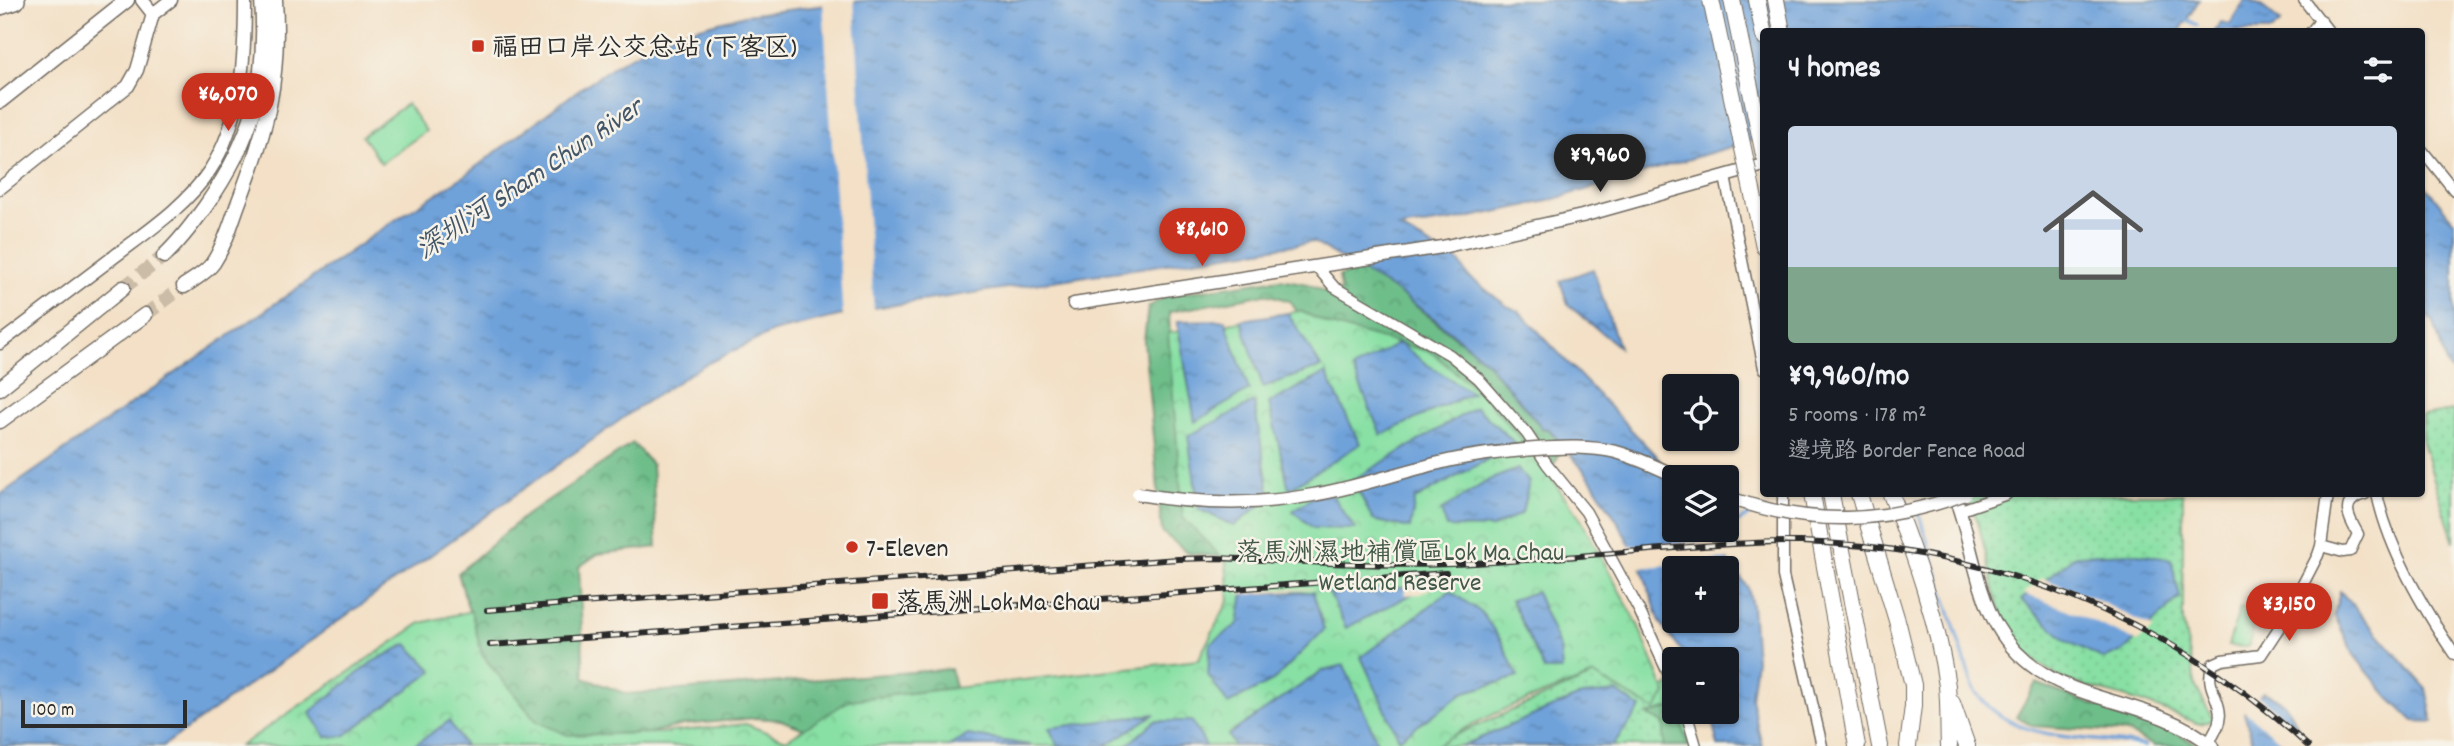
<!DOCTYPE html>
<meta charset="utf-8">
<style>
:root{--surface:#171b24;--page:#20242c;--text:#f1f3f6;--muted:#9ea1a6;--accent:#c8321e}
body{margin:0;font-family:Dekko,"LXGW WenKai TC",sans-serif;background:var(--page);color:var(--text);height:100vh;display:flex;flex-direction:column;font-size:26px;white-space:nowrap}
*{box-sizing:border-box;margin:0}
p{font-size:23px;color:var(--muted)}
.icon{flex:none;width:38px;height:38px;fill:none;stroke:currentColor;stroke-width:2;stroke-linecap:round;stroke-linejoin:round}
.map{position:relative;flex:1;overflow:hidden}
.details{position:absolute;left:1760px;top:28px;width:665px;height:469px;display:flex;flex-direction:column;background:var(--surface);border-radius:7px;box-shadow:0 2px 5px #0004}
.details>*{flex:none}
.fabs{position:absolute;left:1662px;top:374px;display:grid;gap:14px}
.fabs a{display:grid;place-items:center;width:77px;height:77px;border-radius:7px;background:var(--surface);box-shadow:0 2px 5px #0004;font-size:35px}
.scale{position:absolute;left:21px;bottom:18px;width:166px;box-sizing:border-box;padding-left:7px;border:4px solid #2b2b2b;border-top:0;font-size:19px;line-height:24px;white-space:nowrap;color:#2b2b2b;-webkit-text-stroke:5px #f7f3e8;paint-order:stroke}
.price{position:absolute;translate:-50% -60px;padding:0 16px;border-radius:24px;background:var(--accent);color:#fff;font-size:23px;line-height:46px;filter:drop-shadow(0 2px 4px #0008)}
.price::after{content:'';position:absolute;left:50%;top:42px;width:21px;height:16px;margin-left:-10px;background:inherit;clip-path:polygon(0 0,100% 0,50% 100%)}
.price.selected{background:#222;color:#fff}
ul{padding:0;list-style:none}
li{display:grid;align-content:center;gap:14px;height:371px;padding:0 28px}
li span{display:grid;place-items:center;height:217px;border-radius:7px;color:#555}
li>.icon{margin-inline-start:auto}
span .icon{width:126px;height:126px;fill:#fffc;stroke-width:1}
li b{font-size:30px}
h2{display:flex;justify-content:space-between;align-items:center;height:84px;padding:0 28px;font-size:30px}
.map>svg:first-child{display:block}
.grass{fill:url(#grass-dots);stroke:#5a8668;stroke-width:2}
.forest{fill:url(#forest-crowns);stroke:#4c745a;stroke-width:2}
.park{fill:url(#park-crowns);stroke:#5a8668;stroke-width:2}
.garden{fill:#88e0a4;stroke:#5a8668;stroke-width:2}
.water{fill:url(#water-ripples);stroke:#4d6682;stroke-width:2;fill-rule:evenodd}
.pier{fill:#f3e0c6}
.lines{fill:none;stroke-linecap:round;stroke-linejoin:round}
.stream{stroke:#6fa2da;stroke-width:3.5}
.secondary-tunnel{stroke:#cbbca7;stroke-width:14;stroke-dasharray:14 7;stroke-linecap:butt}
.minor-casing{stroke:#716a61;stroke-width:13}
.tertiary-casing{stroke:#716a61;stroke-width:15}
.secondary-casing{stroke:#716a61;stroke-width:17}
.primary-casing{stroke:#716a61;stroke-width:18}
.motorway-casing{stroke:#716a61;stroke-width:22}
.minor{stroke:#fff;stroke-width:10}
.tertiary{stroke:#fff;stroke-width:12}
.secondary{stroke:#fff;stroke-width:14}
.primary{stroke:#fff;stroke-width:16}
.motorway{stroke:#fff;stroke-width:19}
.rail-casing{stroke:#2b2b2b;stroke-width:6}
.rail{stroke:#f7f3e8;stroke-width:3.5;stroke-dasharray:10;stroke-linecap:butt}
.tertiary-bridge-casing{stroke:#716a61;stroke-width:15;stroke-linecap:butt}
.primary-bridge-casing{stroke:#716a61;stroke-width:18;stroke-linecap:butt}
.tertiary-bridge{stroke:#fff;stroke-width:12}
.primary-bridge{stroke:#fff;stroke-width:16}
.poi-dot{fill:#c8321e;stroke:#f7f3e8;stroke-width:2.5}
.labels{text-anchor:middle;stroke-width:5;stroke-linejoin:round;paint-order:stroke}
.poi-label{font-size:26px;fill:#2b2b2b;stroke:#f7f3e8;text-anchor:start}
.park-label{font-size:26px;fill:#425849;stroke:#f7f3e8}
.water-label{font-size:28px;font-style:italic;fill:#435568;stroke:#f7f3e8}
</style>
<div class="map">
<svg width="2454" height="746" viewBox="0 0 2454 746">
<defs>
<pattern id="grass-dots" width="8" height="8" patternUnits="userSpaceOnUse" patternTransform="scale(1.75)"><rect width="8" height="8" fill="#88e0a4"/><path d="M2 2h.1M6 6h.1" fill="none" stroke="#76c08d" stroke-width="1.8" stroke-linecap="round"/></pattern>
<pattern id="forest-crowns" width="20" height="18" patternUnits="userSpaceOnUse" patternTransform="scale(1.75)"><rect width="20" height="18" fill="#6ebe8a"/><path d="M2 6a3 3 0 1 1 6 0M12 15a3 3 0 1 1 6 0" fill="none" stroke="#5b9b71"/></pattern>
<pattern id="park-crowns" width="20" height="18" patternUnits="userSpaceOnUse" patternTransform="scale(1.75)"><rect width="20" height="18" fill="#88e0a4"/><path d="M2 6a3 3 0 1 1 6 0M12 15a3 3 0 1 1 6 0" fill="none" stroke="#76c08d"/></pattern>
<pattern id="water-ripples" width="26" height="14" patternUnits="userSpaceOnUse" patternTransform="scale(1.75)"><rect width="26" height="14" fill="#6fa2da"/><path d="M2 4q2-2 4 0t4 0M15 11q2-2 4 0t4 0" fill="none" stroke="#5b84b1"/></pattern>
</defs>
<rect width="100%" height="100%" fill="#f7f3e8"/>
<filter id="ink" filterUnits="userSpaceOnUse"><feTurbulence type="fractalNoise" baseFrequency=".0143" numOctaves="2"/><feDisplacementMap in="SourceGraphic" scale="14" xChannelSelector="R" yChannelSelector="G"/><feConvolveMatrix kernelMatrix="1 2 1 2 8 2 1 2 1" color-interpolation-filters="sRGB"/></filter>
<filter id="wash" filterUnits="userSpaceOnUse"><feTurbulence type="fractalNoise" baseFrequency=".00686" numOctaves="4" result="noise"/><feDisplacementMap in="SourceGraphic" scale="28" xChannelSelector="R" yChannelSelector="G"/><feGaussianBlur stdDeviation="1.57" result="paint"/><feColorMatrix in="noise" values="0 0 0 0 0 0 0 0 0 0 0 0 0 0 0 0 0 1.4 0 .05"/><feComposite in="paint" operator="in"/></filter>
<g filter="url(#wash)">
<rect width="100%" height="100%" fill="#f3e0c6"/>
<path class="grass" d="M2454 411V542L2422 442V416Z
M1964 494H2183V621L2196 687 2213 720 2200 724 2141 702 2061 679 2019 649 1998 606 1978 521Z
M1594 675 1644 704 1672 683 1675 688V712H1686L1695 746H1436L1446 739Z"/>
<path class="forest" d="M1360 269 1399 293 1486 361 1543 429 1548 428 1560 442 1558 457 1551 469 1468 389 1314 337 1290 301 1266 294 1169 312 1172 384 1221 557 1188 553 1162 532 1144 341 1148 307 1168 295 1280 279 1308 284 1328 293 1341 291 1339 276Z
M633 443 652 465 657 547 598 554 579 567 584 678 627 694 951 669 955 688 858 699 804 729 781 720 755 718 684 725 648 733 568 735 537 722 482 655 458 573 526 515Z
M2036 683 2096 706 2138 713 2200 746H2154L2126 732 2033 726 2016 717Z
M1675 706V712H1679L1688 746H1664V723L1647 715Z"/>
<path class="park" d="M1300 311 1330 325 1431 352 1484 396 1530 450 1579 516 1638 625 1666 694 1655 710 1594 675C1540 696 1484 713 1436 746H240L421 623 471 611 482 655 537 722 568 735 661 733 746 724 786 740 850 700 1198 660 1229 600 1226 562 1183 518 1168 333Z
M2240 608 2260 609 2248 647 2228 646Z"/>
<path class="garden" d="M407 104 426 131 381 163 362 136Z"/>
<path class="water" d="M869 0H2199L2180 31 1764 32V137L1548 201 1452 221 1399 228 1459 261 1467 275 1507 306 1519 311 1657 457 1675 481V530H1706L1748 588 1752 606 1756 660 1751 698 1762 746H1718L1710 712H1727V660H1689L1660 622 1642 569 1618 522 1587 474 1548 428 1543 429 1486 361 1436 320 1399 293 1313 242 867 309 773 332 702 366 640 406 163 746H0V495L398 218 464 176 581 88 617 64 667 36 745 15ZM1675 569H1727V621H1675Z
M2245 0C2259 1 2270 14 2281 22L2271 31H2215L2221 22 2230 24Z
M2422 182 2454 221V375L2446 364 2434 323 2422 310Z
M1593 269 1619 347 1568 305 1560 281Z
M1288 313 1321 367 1263 387 1241 320Z
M1225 320 1249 390 1195 422 1177 321Z
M1399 343 1425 363 1472 393 1381 435 1353 369Z
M1326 373 1360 444 1289 489 1269 403Z
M1254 402 1270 497 1234 526 1199 509 1188 436Z
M1476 407 1516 444 1415 499 1410 528 1373 520 1353 480Z
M1518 469 1529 482 1522 513 1492 528 1447 527 1441 511 1489 480Z
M1327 487 1355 529 1313 528 1293 511Z
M2131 553 2171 559 2180 597 2125 650 2104 659 2067 641 2021 600 2076 555Z
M1428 586 1346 628 1329 593Z
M1450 591 1482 613 1502 642 1518 677 1465 692 1399 739 1361 657Z
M2340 591 2426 688 2433 722 2413 721 2388 697 2354 655 2334 615Z
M1313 592 1324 630 1273 681 1228 704 1208 675 1210 644 1238 624 1243 593Z
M1536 592 1560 648 1562 670H1544L1511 600Z
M407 644 433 671 344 736 326 737 310 712 372 662Z
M1344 665 1379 746H1234L1228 735 1322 671Z
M1617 692 1641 708 1612 746H1461L1582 695Z
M2263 692C2292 702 2295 719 2304 746H2254L2244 713Z
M1155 714 1105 746H1058L1049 728Z
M449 721 465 746H413Z
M1155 721H1192L1206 746H1126Z
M968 735 1029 745 1030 746H949Z"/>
<path class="pier" d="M840 0H854L874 312 843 319 823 2Z
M1717 540 1731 559 1638 568 1628 546Z
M2042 578 2091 597 2154 628 2138 642 2061 607 2023 594Z
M1428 583 1431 585 1430 589 1420 594 1405 595 1404 584Z
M1312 588 1315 589 1239 595 1243 590Z
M2256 694 2304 734 2307 746H2287L2243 710Z"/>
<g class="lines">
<path class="stream" d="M2186 19 2197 25
M1918 511 1974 690C2014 746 2083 734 2145 746
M1727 528 1757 511
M1711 538 1723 530"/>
</g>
</g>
<g filter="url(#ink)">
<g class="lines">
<path class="secondary-tunnel" d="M123 288 164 256
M145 315 184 286"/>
<defs>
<path id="minor" d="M2304 0 2329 32
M2311 32 2321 20
M2422 150 2454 190
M1725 177 1764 368
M1317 267 1334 287 1450 355 1479 379 1527 434 1547 464 1586 512 1639 610 1675 688
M1783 494V576L1822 746
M2377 494C2389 550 2422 606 2454 654
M1961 510 2007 494
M2321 546 2343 552 2350 551 2358 534C2348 517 2339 501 2365 494
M1686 712 1696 746
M2208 743C2238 703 2200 696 2213 664L2222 660 2261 655 2286 617 2318 555 2321 546 2328 494"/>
<path id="tertiary" d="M142 0 153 14
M0 188 128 86 137 70 153 14 171 0
M1074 304 1442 247 1582 216 1764 165
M0 343C38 314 77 285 115 256 148 231 186 206 210 170 242 121 245 57 245 0
M1954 494C1970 535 1976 590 1997 626 2045 710 2144 690 2212 746"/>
<path id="secondary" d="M0 101 127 0
M164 256C180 241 192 225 205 207 253 139 268 83 262 0
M184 286C194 279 206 273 213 263 225 245 231 223 238 204 267 129 280 80 275 0
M0 388 123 288
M0 421 145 315"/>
<path id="primary" d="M1732 0 1764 155
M1757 0 1764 36
M1776 0 1782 32
M1761 232 1764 247
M1812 494 1857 746
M1831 494 1880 746
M1859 494 1898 624 1913 685V706L1908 746
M1891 494C1915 555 1938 621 1947 686 1949 706 1948 726 1949 746
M1952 703 1967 746"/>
<path id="motorway" d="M0 5 15 0"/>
</defs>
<use href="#minor" class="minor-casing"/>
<use href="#tertiary" class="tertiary-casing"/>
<use href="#secondary" class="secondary-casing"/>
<use href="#primary" class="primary-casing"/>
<use href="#motorway" class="motorway-casing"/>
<use href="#minor" class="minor"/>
<use href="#tertiary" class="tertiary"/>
<use href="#secondary" class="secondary"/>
<use href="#primary" class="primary"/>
<use href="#motorway" class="motorway"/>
<defs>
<path id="rail" d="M487 610 1178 559 1215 558C1301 561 1388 568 1474 563 1541 560 1608 553 1675 548 1717 545 1759 541 1801 542 1991 547 2169 617 2308 746
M490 645 1446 573"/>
</defs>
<use href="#rail" class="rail-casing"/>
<use href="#rail" class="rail"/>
<defs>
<path id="tertiary-bridge" d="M1138 494C1196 504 1255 506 1313 495 1360 487 1405 470 1452 460 1480 454 1508 451 1536 449 1563 447 1590 446 1616 452 1638 458 1659 468 1680 478
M1727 497C1810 527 1884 524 1965 494"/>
<path id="primary-bridge" d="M1711 0 1761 232"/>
</defs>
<use href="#tertiary-bridge" class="tertiary-bridge-casing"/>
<use href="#primary-bridge" class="primary-bridge-casing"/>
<use href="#tertiary-bridge" class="tertiary-bridge"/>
<use href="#primary-bridge" class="primary-bridge"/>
</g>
</g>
<g class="poi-dot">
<rect x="471" y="39" width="14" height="14" rx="3.5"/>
<circle cx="852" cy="547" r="7"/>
<rect x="871" y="592" width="18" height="18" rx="3.5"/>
</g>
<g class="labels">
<g class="poi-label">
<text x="492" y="55">福田口岸公交总站 (下客区)</text>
<text x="866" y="556">7-Eleven</text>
<text x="896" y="610">落馬洲 Lok Ma Chau</text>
</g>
<g class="park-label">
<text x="1400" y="560">落馬洲濕地補償區Lok Ma Chau<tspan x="1400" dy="30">Wetland Reserve</tspan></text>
</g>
<g class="water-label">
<text transform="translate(528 177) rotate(-34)" y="10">深圳河 Sham Chun River</text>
</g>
</g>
</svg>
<div class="fabs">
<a><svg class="icon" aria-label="locate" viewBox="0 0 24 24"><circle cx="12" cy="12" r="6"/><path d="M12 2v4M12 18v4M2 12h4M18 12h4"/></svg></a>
<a><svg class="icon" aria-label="layers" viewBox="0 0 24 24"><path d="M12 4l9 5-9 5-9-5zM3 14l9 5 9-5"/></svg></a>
<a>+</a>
<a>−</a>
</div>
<div class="scale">100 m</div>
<b class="price" style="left:228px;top:133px">¥6,070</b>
<b class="price selected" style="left:1600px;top:194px">¥9,960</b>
<b class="price" style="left:1202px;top:268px">¥8,610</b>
<b class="price" style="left:2289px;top:643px">¥3,150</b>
<section class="details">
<h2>4 homes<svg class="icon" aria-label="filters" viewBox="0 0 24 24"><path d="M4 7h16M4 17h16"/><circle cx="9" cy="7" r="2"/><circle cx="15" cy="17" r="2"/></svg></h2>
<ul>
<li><span style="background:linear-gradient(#c9d6e8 65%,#7fa58c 0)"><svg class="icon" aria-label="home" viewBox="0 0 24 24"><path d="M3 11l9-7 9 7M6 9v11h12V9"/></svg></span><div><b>¥9,960/mo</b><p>5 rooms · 178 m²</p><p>邊境路 Border Fence Road</p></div></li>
</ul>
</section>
</div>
